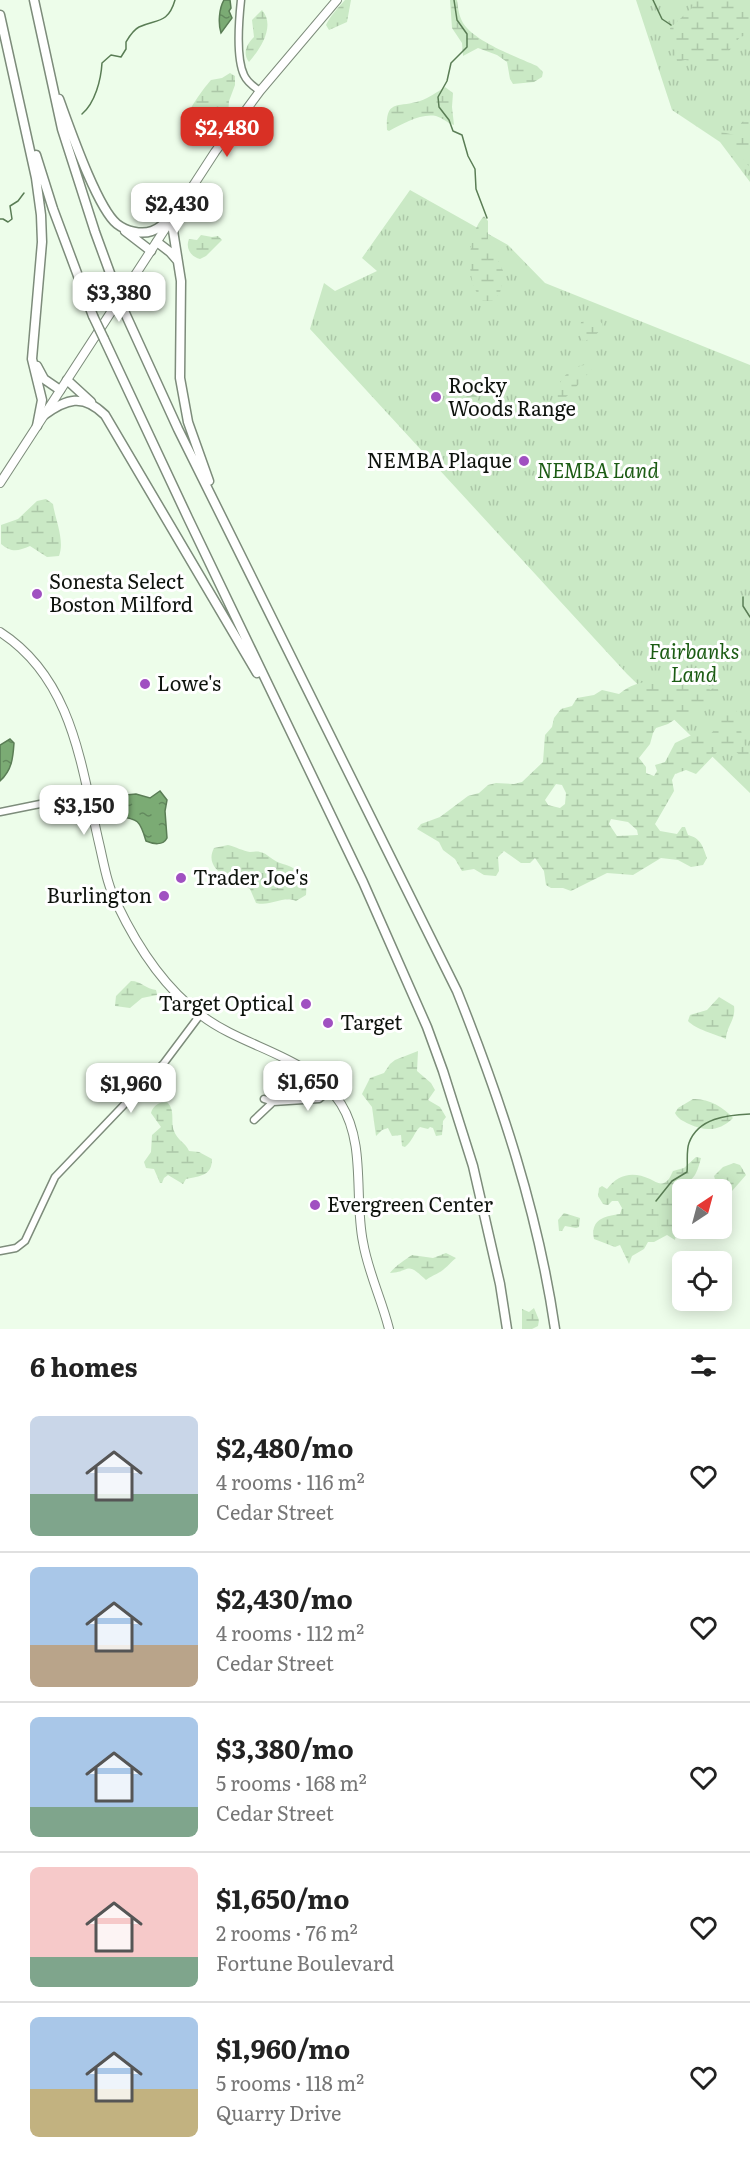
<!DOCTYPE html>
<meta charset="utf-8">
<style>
:root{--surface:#fff;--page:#f6f6f6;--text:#222;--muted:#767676;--line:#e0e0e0;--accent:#d93025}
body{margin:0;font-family:Literata,serif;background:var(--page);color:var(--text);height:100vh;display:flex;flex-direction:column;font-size:22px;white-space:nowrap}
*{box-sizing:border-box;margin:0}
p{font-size:20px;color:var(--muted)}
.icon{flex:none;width:33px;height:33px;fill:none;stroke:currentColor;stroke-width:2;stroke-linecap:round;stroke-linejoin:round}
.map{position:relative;height:1329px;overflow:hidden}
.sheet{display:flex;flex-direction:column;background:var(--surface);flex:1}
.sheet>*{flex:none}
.needle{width:39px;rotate:36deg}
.controls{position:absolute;left:672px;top:1179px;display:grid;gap:12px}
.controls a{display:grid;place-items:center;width:60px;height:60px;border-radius:9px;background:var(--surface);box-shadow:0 3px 15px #0003;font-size:30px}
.price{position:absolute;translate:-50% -51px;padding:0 14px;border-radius:12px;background:#fff;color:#222;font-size:20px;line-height:39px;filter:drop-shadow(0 2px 3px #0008)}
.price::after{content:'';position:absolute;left:50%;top:36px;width:18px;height:14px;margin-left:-9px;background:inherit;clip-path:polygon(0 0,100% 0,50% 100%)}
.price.on{background:var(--accent);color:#fff}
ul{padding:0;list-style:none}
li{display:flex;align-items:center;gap:18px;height:150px;padding:0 30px}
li+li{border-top:2px solid var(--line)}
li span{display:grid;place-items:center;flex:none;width:168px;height:120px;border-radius:9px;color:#555}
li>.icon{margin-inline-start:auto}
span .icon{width:72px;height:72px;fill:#fffc;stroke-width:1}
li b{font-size:26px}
h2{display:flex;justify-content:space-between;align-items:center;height:72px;padding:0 30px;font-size:26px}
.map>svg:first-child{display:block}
.grass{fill:url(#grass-tufts)}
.wetland{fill:url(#wetland-marsh);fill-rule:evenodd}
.water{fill:url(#water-ripples);stroke:#5a7d55;stroke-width:1.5}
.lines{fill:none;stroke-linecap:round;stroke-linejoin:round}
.stream{stroke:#5a7d55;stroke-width:1.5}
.minor-casing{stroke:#7d8c7b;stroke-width:9}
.major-casing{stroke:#7d8c7b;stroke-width:10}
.highway-casing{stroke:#7d8c7b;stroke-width:11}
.minor{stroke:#fff;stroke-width:6}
.major{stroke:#fff;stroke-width:8}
.highway{stroke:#fff;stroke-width:8}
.highway-bridge-casing{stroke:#7d8c7b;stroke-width:11;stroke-linecap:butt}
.highway-bridge{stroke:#fff;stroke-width:8}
.poi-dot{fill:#a050c1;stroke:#fff;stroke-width:2}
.labels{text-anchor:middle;stroke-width:6;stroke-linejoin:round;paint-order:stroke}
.poi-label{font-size:20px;fill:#0e130d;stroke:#fff;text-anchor:start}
.park-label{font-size:20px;font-style:italic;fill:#1c5c14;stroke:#fff}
</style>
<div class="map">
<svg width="750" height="1329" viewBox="0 0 750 1329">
<defs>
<pattern id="grass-tufts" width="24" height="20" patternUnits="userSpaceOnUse" patternTransform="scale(1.5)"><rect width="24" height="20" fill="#cae9c5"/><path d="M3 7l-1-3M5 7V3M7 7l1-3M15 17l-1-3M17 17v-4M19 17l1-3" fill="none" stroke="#acc7a8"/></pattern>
<pattern id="wetland-marsh" width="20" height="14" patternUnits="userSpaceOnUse" patternTransform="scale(1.5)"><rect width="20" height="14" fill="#cae9c5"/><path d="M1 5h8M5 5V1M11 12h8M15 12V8" fill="none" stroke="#acc7a8"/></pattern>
<pattern id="water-ripples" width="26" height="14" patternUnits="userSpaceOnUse" patternTransform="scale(1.5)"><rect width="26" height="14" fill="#7bab74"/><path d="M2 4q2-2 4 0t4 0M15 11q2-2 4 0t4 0" fill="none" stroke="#638a5e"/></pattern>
</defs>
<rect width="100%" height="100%" fill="#edfdea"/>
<path class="grass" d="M636 0H750V182L720 142 672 110Z
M410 190 508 245 545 283 750 365V793L627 674 310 329 324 283 335 291 377 271 362 258Z"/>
<path class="wetland" d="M345 0H351L347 22 329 30 326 25C330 16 338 8 345 0Z
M450 0H457C458 8 459 16 463 23 475 42 517 57 537 66L543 72 542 77 534 82 513 84 510 79 507 62 497 55 478 48 463 56 462 43 452 28Z
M695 0H750V34L740 37 722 60 705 63 685 60 677 62 670 28 692 8Z
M262 10C276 26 260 49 249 62 242 53 247 44 254 37L252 20Z
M230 73 235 76V85L229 101 228 116 225 121 201 131 194 138 183 130C182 118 202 90 211 80L222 78Z
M445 87 453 93 452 107 454 125C447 123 443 118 436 116 421 113 402 124 389 131L387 130C385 98 399 108 420 101 429 98 437 92 445 87Z
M750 119V168L738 151 720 137 718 131 734 135 742 122Z
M484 216 488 221V239L504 273 500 293 492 301H483C464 283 467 233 484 216Z
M201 235 212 237 218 236 222 240 206 256 200 259C191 257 185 248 189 239L197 240Z
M595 318 602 323V329L591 339 583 341 579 334 581 322Z
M586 364 594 365C592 370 566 399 561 401L558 399C556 380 568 369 586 364Z
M464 390 476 392 477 400C473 410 469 417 457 417L453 409V394Z
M46 499 53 504C55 519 65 540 59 556L47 557 30 546C18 551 12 553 1 544V525L18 519 37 501Z
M701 678 706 680 710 690 717 686 719 692 717 700 711 701 696 711 680 716 668 724 656 728 653 733 650 744 639 758 646 767V773L654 776 657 771 655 765 665 762 675 743 696 733 700 735 699 741H704L718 726 720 718 736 710 745 747 750 748V760L745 759 736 752 718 751 696 774 686 770 675 774 672 780 674 791 655 824 660 831 677 834 682 827H685L688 835C701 838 703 847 707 858L703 865 691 867 678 860 661 858 633 875 607 873 571 891 563 888H551L546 885 544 871 535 858 530 863H521L504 851 498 857 499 871 496 876 484 875 474 869 462 871 455 859 443 850 439 842 417 829 421 824 440 817 468 796 479 793 488 785 496 783 514 784 522 782 543 762 545 735 552 727 554 718 561 709 572 706 577 698 594 695 602 690 619 694C653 667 668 697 701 678ZM556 784 562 785 566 793 565 804 560 808 548 805 545 800ZM611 819 628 822 637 830 638 835 617 836 609 824Z
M228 845C236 847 243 851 250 852 254 852 257 851 260 852 267 853 273 861 280 863 297 868 308 874 306 895L296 901C283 895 271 907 256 903L250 889C236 880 202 872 214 848Z
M131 981C141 981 146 989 156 990L157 995 142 998 130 1008 115 1006 116 996Z
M719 997 734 1006C736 1020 726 1027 726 1039 715 1034 695 1029 688 1021L690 1015 707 1010Z
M418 1051 417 1071 431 1083 435 1090 428 1100 440 1107 446 1117 443 1121 442 1135 436 1136 433 1128 430 1127 428 1129 420 1127C414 1132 413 1141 405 1147L402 1146 401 1135 392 1136 388 1128 382 1130 376 1136 372 1107 362 1094 370 1078 384 1073 390 1064 395 1060Z
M693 1099C707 1098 724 1107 733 1118 720 1131 706 1132 689 1124 683 1121 678 1119 675 1113L678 1108Z
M167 1102C176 1111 170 1121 174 1131 177 1140 186 1143 189 1151L199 1152 212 1159C212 1176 200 1176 186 1179L183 1184 168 1175 164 1178 162 1183H160L154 1169 146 1168 144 1162 151 1152 152 1135 161 1127 151 1113C153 1105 160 1102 167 1102Z
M696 1157 701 1158C697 1173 695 1180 680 1186 665 1206 680 1220 675 1240L667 1235 654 1242H648L644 1249 632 1256 629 1264 620 1245 615 1247 594 1239C590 1219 605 1216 620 1214L622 1208 618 1201H612L608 1205 603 1204 598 1196 599 1188 602 1186 607 1189C618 1174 633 1171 650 1179 655 1181 659 1185 664 1183 669 1181 671 1175 673 1171L684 1168Z
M734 1163 740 1165 746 1175 732 1191 730 1208 722 1206V1190L718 1189 714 1176 723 1167Z
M564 1213 580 1218 579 1227 576 1228 565 1226 562 1231H559L558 1220Z
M446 1253 456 1258C451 1262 449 1265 444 1269 443 1271 428 1278 426 1280 405 1260 411 1272 390 1273 394 1267 406 1259 412 1255L433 1258Z
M534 1308 539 1320 538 1326 532 1329H522V1309L529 1312Z"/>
<path class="water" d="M224 0H230L231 8 229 11 232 18 221 33C218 24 219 8 224 0Z
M10 739 14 743C13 758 12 770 0 781V745Z
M160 791 167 800 165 811 167 838C163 846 153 844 146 841 140 820 138 819 118 816 112 810 107 802 115 796L136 794 150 798Z"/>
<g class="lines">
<path class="stream" d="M454 0 457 20 467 34V47L451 63 447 81 438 97 439 107 449 120 453 131 462 135 468 156 475 169 476 189 487 218
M653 0 662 19 671 25
M82 114C95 103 101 80 102 63L111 55 121 57 126 49V42C129 37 133 30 139 27 157 19 168 24 175 0
M0 219H3L8 222 12 219 10 206 18 201 24 193
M743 597V606L750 617
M656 1201 672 1181 687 1172C688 1163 686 1151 689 1143 698 1118 727 1115 750 1114"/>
<defs>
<path id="minor" d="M241 0C239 19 236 58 244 75 247 82 254 87 260 91
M0 812 40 804 90 802
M273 1102 319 1099 330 1090
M254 1120 273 1102 264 1099
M0 1251 16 1248 25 1241 55 1177 164 1063 200 1015"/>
<path id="major" d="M0 483 215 152 260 91 337 0
M0 632C73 679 81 766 99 843 104 864 107 885 117 904 137 946 163 987 201 1015 245 1049 310 1055 341 1104 366 1144 354 1198 363 1242 368 1272 382 1300 389 1329"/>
<path id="highway" d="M34 0 62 129 95 232 114 284
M0 15 36 178 41 215 42 242 32 359 42 400 37 426
M59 99C69 126 97 208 117 224 126 231 141 235 152 231 161 228 168 220 174 214
M36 155 53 209 93 316
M177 212 172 224 181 281 180 378 188 422 209 481
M125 231 151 251
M157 242 170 252 177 260
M125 313 178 429 457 991C501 1101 538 1212 555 1329
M104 339 188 518 363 882 427 1027 443 1071 473 1166 500 1284 507 1329
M37 366 44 379 60 390
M67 380 91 402
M44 415C66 399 83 393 105 415L257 673"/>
</defs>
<use href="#minor" class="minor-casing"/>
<use href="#major" class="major-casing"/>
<use href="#highway" class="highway-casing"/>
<use href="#minor" class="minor"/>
<use href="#major" class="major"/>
<use href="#highway" class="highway"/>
<defs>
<path id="highway-bridge" d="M114 284 125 313
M93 316 104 339"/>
</defs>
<use href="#highway-bridge" class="highway-bridge-casing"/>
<use href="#highway-bridge" class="highway-bridge"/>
</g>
<g class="poi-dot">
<circle cx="436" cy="397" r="6"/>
<circle cx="524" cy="461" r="6"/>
<circle cx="37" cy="594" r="6"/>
<circle cx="145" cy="684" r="6"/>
<circle cx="181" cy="878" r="6"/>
<circle cx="164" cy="896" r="6"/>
<circle cx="306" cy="1004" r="6"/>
<circle cx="328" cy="1023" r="6"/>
<circle cx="315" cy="1205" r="6"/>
</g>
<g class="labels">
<g class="poi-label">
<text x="448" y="393">Rocky<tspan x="448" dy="23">Woods Range</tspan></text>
<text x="512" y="468" text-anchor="end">NEMBA Plaque</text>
<text x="49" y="589">Sonesta Select<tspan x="49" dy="23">Boston Milford</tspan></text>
<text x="157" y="691">Lowe's</text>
<text x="193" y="885">Trader Joe's</text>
<text x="152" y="903" text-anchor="end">Burlington</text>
<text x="294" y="1011" text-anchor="end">Target Optical</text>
<text x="340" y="1030">Target</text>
<text x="327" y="1212">Evergreen Center</text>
</g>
<g class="park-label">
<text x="598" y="478">NEMBA Land</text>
<text x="694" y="659">Fairbanks<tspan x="694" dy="23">Land</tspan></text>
</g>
</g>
</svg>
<div class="controls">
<a><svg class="needle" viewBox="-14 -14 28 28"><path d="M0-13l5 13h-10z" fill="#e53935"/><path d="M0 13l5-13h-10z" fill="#767676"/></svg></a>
<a><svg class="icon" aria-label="locate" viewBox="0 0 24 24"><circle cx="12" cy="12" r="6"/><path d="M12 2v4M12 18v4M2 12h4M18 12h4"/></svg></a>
</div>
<b class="price on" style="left:227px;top:158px">$2,480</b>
<b class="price" style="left:177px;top:234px">$2,430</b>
<b class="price" style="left:119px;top:323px">$3,380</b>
<b class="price" style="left:84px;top:836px">$3,150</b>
<b class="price" style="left:308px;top:1112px">$1,650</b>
<b class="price" style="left:131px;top:1114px">$1,960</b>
</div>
<section class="sheet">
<h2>6 homes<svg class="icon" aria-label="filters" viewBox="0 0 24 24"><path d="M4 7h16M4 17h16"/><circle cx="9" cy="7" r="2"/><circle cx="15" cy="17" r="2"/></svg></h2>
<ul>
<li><span style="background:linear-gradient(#c9d6e8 65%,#7fa58c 0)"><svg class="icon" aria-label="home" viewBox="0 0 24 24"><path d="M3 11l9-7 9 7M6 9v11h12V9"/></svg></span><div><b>$2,480/mo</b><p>4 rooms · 116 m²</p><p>Cedar Street</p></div><svg class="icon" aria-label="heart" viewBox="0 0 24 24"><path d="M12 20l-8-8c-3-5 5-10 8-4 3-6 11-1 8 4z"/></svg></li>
<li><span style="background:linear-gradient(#a9c7e8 65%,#b9a48a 0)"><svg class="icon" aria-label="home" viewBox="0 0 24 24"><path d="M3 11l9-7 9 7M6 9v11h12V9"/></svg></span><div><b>$2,430/mo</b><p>4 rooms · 112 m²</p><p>Cedar Street</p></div><svg class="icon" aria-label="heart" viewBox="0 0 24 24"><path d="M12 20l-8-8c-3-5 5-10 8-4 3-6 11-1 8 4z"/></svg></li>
<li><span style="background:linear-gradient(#a9c7e8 75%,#7fa58c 0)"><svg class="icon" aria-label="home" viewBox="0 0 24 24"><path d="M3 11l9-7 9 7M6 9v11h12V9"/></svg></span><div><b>$3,380/mo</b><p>5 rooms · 168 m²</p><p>Cedar Street</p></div><svg class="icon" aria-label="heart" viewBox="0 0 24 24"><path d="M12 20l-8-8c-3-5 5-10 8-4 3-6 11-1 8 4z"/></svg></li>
<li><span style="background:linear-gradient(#f6c9c9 75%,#7fa58c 0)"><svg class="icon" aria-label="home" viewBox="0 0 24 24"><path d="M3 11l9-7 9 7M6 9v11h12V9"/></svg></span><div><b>$1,650/mo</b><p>2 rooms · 76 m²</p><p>Fortune Boulevard</p></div><svg class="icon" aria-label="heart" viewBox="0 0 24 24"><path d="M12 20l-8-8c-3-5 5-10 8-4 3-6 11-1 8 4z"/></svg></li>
<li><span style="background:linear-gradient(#a9c7e8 60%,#c2b280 0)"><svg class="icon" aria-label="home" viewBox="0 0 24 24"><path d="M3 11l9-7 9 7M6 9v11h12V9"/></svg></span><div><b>$1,960/mo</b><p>5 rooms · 118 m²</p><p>Quarry Drive</p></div><svg class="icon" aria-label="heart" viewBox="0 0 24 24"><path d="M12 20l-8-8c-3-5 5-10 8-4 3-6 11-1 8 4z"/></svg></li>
</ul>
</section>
